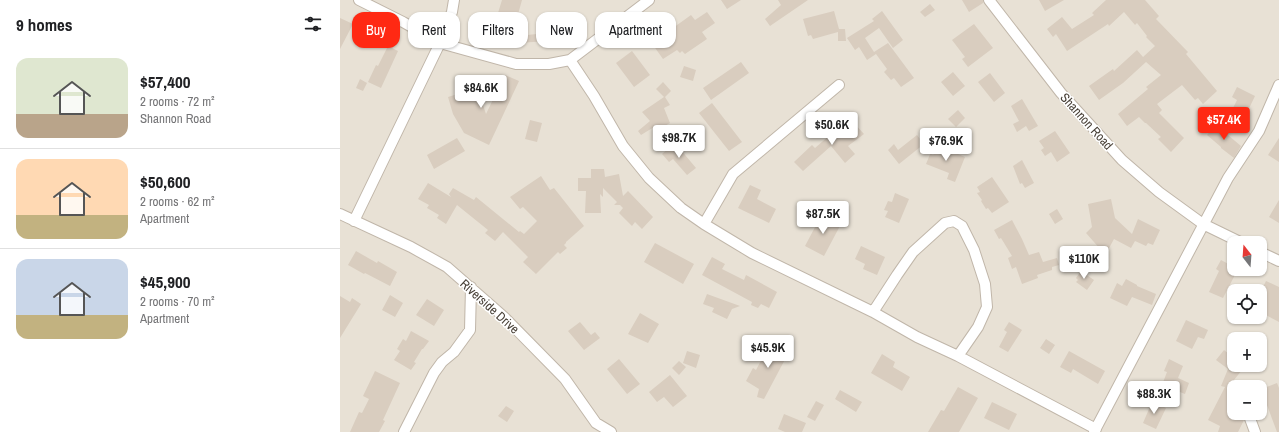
<!DOCTYPE html>
<meta charset="utf-8">
<style>
:root{--surface:#fff;--page:#f2f2f2;--text:#202124;--muted:#757577;--line:#e0e0e0;--accent:#ff2913}
body{margin:0;font-family:"Archivo Narrow",sans-serif;background:var(--page);color:var(--text);height:100vh;display:flex;flex-direction:column;font-size:15px;white-space:nowrap}
*{box-sizing:border-box;margin:0}
p{font-size:13px;color:var(--muted)}
.icon{flex:none;width:22px;height:22px;fill:none;stroke:currentColor;stroke-width:2;stroke-linecap:round;stroke-linejoin:round}
.map{position:relative;flex:1;overflow:hidden}
.details{display:flex;flex-direction:column;background:var(--surface);width:340px}
.details>*{flex:none}
.guide{position:absolute;left:12px;top:12px;width:380px;height:36px;display:flex;gap:8px}
.needle{width:26px;rotate:343deg}
.fabs{position:absolute;left:887px;top:236px;display:grid;gap:8px}
.fabs a{display:grid;place-items:center;width:40px;height:40px;border-radius:8px;background:var(--surface);box-shadow:0 1px 3px #0004;font-size:20px}
.price{position:absolute;translate:-50% -34px;padding:0 9px;border-radius:4px;background:#fff;color:#222;font-size:13px;line-height:26px;filter:drop-shadow(0 1px 2px #0008)}
.price::after{content:'';position:absolute;left:50%;top:24px;width:12px;height:9px;margin-left:-6px;background:inherit;clip-path:polygon(0 0,100% 0,50% 100%)}
.price.on{background:var(--accent);color:#fff}
ul{padding:0;list-style:none}
li{display:flex;align-items:center;gap:12px;height:100px;padding:0 16px}
li+li{border-top:1px solid var(--line)}
li span{display:grid;place-items:center;flex:none;width:112px;height:80px;border-radius:12px;color:#555}
li>.icon{margin-inline-start:auto}
span .icon{width:48px;height:48px;fill:#fffc;stroke-width:1}
li b{font-size:17px}
h2{display:flex;justify-content:space-between;align-items:center;height:48px;padding:0 16px;font-size:17px}
.tag{padding:0 14px;border-radius:12px;background:var(--surface);box-shadow:0 1px 3px #0004;font-size:14px;line-height:36px}
.tag.on{background:var(--accent);color:#fff}
main{display:flex;flex:1;min-height:0}
.map>svg:first-child{display:block}
.residential{fill:#e8e1d5;fill-rule:evenodd}
.building{fill:#d9cdbf}
.lines{fill:none;stroke-linecap:round;stroke-linejoin:round}
.street-casing{stroke:#c0b6a9;stroke-width:12}
.street{stroke:#fff;stroke-width:10}
.labels{text-anchor:middle;stroke-width:3;stroke-linejoin:round;paint-order:stroke}
.street-label{font-size:13px;fill:#473f36;stroke:#fff}
</style>
<main>
<section class="details">
<h2>9 homes<svg class="icon" aria-label="filters" viewBox="0 0 24 24"><path d="M4 7h16M4 17h16"/><circle cx="9" cy="7" r="2"/><circle cx="15" cy="17" r="2"/></svg></h2>
<ul>
<li><span style="background:linear-gradient(#dfe7d0 70%,#b9a48a 0)"><svg class="icon" aria-label="home" viewBox="0 0 24 24"><path d="M3 11l9-7 9 7M6 9v11h12V9"/></svg></span><div><b>$57,400</b><p>2 rooms · 72 m²</p><p>Shannon Road</p></div></li>
<li><span style="background:linear-gradient(#ffd9b3 70%,#c2b280 0)"><svg class="icon" aria-label="home" viewBox="0 0 24 24"><path d="M3 11l9-7 9 7M6 9v11h12V9"/></svg></span><div><b>$50,600</b><p>2 rooms · 62 m²</p><p>Apartment</p></div></li>
<li><span style="background:linear-gradient(#c9d6e8 70%,#c2b280 0)"><svg class="icon" aria-label="home" viewBox="0 0 24 24"><path d="M3 11l9-7 9 7M6 9v11h12V9"/></svg></span><div><b>$45,900</b><p>2 rooms · 70 m²</p><p>Apartment</p></div></li>
</ul>
</section>
<div class="map">
<svg width="939" height="432" viewBox="0 0 939 432">
<rect width="100%" height="100%" fill="#f4efe7"/>
<path class="residential" d="M0 0H939V432H0ZM894 243H920V269H894ZM894 291H920V317H894ZM894 339H920V365H894ZM894 387H920V413H894Z"/>
<path class="building" d="M162 0H182L177 18 158 13Z
M381 0H401L387 9Z
M438 0H468L430 26 425 19 441 5Z
M622 0H643V3L629 12Z
M699 0H724L705 11Z
M766 0H805L819 16 816 19 848 52 846 54 877 91 863 104 858 98 855 100 842 85 817 104 822 110 819 113 844 138 831 152 818 139 821 137 806 123H805L799 117 787 126 778 114 808 89 806 87 821 75 806 62 783 83 759 100 749 86 773 69 774 71 797 50 803 57 815 46 806 37 807 36 797 23 795 25 784 12 769 26 768 24 727 51 716 34 713 37 707 29 722 17 732 29 754 15 752 13Z
M590 4 595 10 585 17 580 12Z
M494 11 499 29H505L506 41H498V32L473 39 471 35 468 36 463 19Z
M542 11 563 40 553 48 539 28 525 38 534 52 548 43 574 78 561 87 554 78 551 80 544 72 547 69 536 54 527 60 519 47 515 50 507 38 534 21 532 19Z
M367 12 375 23 362 32 367 39 345 54 342 51 340 53 337 50 323 59 308 38 321 31 315 22 324 15 333 28 351 15 355 20Z
M0 18 13 24 0 49Z
M634 24 653 48 628 67 622 59 625 57 612 40Z
M207 33 208 41 178 43 177 36Z
M48 46 58 51 41 88 28 82 36 65 38 66Z
M292 51 310 75 294 87 276 63Z
M401 62 409 73 371 100 363 88Z
M344 66 356 70 353 81 340 77Z
M613 72 625 86 613 96 601 82Z
M650 73 665 93 654 102 638 82Z
M165 75 179 81 149 145 124 133 113 114 108 97 124 92 118 82 127 78 133 89 137 87 146 114Z
M20 79 27 83 23 91 16 88Z
M323 82 331 91 325 97 330 105 324 108 330 123 316 131 314 127 301 135 298 131 310 121 302 112 324 97 316 89Z
M897 87 915 96 901 125 888 118 897 100 892 97Z
M682 99 698 126 689 131 686 126 677 132 673 124 679 121 671 106Z
M372 103 402 142 389 151 359 113Z
M618 110 625 118 616 127 608 119Z
M190 120 202 123 197 142 185 139Z
M513 122 524 134 508 146 515 154 505 163 491 146 463 171 454 162 472 145 475 148 498 128 501 131Z
M876 125 901 146 894 158 881 148V147L867 135Z
M715 131 730 153 717 162 711 152 705 156 701 150 704 148 699 141Z
M577 135 584 144 559 164 548 150 554 144 558 150Z
M117 138 125 151 94 169 87 155Z
M939 138V162L928 155Z
M335 143 356 168 347 175 333 159 329 162 322 154Z
M597 145 625 157 615 182 607 179 609 173 586 164 591 152 593 155Z
M682 160 694 183 685 188 682 183 680 184 673 166Z
M251 169H264L265 177 279 174 283 196 288 191 313 217 302 229 295 222 292 226 279 213 283 208 280 205H274L277 202 263 188V197L260 194 261 213H245L246 191H238V178H251Z
M201 176 210 190 214 188 244 226 226 242V243L224 245 227 248 220 254 218 252 196 274 183 262 188 257 163 232 155 241 145 233 148 230 117 205 106 224 97 218 99 215 87 208 89 205 78 199 88 183 111 197 109 194 113 188 134 200 136 197 179 232 180 231 184 234 197 221 183 207 180 209 170 197Z
M652 177 669 202 652 213 648 208 646 209 641 201 642 200 637 193 640 192 637 187Z
M410 185 421 190 417 199 436 209 429 223 398 208Z
M555 193 569 199 559 223 545 217 548 211 544 210 548 201 552 202Z
M771 199 775 218 792 234 798 219 820 230 813 245 808 243 806 246 795 241 791 248 774 239 768 250 763 248 761 250 746 233 752 227 748 204Z
M939 200V223L929 217Z
M717 209 723 219 715 224 709 214Z
M482 214 501 224 484 256 465 246Z
M672 220 682 239 689 255 699 252 703 262 717 258 719 265 712 267V270L697 275 698 278 682 284 676 267 672 269 668 258 672 256 661 238 659 239 654 230Z
M315 243 354 264 343 284 304 262Z
M521 246 545 257 537 275 523 269 525 264 515 259Z
M16 251 37 263 38 261 57 272 50 286 25 273 24 274 8 265Z
M372 257 385 264 382 269 404 280 406 275 437 292 429 308 421 304 418 308 411 305 412 302 362 275Z
M881 260 894 267V269H898L883 298 869 292 879 271 876 269Z
M741 271 754 280 747 290 736 282 738 280 736 278Z
M786 279 797 285V286L816 294 812 305 792 297 787 306 770 298 777 283 782 286Z
M926 281 939 287V322L920 312V286L923 287Z
M367 294 400 306 392 309 387 319 372 312 374 308 363 304Z
M50 295 63 303 55 317 42 310Z
M0 296 10 302 12 298 21 304 0 338Z
M87 299 104 310 94 326 76 315Z
M300 313 319 324 308 343 288 334Z
M846 320 868 330 864 339 858 337 852 349 836 341Z
M240 322 251 335 255 332 260 338 244 350 228 331Z
M669 322 682 330 668 352 659 347 667 332 664 330Z
M71 331 89 341 83 349H82L74 362 76 363 71 370 54 360 60 351 57 349 63 339 66 341Z
M706 339 715 345 709 354 700 348Z
M432 340 450 350 424 399 417 397 419 389 406 381 413 368 416 370Z
M884 350 894 358V365H906L894 380 909 387H894V413H902L904 420 898 432H878L880 426 868 420 885 387 881 386 888 369 876 360Z
M347 351 360 355 356 368 343 363Z
M729 351 765 371 758 384 733 369 731 373 720 367Z
M542 354 555 362 553 367 570 377 562 391 531 373Z
M279 359 300 384 287 394 267 369Z
M829 359 843 366 838 378 849 383 845 394 822 385 827 372 824 371Z
M339 361 346 367 339 375 332 368Z
M35 371 60 383 43 420 45 421 39 432H10L19 412 22 413 29 399 23 396Z
M330 375 347 396 333 407 324 397 317 402 309 392Z
M937 383 939 388V432H937L921 389Z
M618 387 638 398 619 432H588L601 410 604 411Z
M500 390 522 402 516 412 495 399Z
M476 401 484 405 475 421 467 417Z
M652 402 677 414 669 430 644 418Z
M812 402 826 408 816 429 803 423Z
M166 406 174 411 167 422 158 416Z
M444 414 466 423 462 432H445L438 429Z"/>
<g class="lines">
<defs>
<path id="street" d="M19 0 63 22 100 43 176 64H209L230 60 309 0
M649 0 721 93 782 160 819 192 863 224 902 243
M230 60 254 96 283 146 309 178 341 208 364 224 412 253 533 312 577 337 618 356 756 429
M0 214 71 247 107 267 164 317 225 379 256 423 271 432
M14 221 100 43 112 12 114 0
M364 224 393 174 499 85
M920 252 939 261
M533 312 557 275 573 252 605 223 614 221 622 226 634 250 645 284 647 307 638 327 618 356
M908 413 915 432
M64 432 94 373 102 362 114 352 130 330 131 287
M754 432 888 178 919 131 939 85"/>
</defs>
<use href="#street" class="street-casing"/>
<use href="#street" class="street"/>
</g>
<g class="labels">
<g class="street-label">
<text transform="translate(747 121) rotate(48)" y="5">Shannon Road</text>
<text transform="translate(150 306) rotate(42)" y="5">Riverside Drive</text>
</g>
</g>
</svg>
<div class="fabs">
<a><svg class="needle" viewBox="-14 -14 28 28"><path d="M0-13l5 13h-10z" fill="#e53935"/><path d="M0 13l5-13h-10z" fill="#757577"/></svg></a>
<a><svg class="icon" aria-label="locate" viewBox="0 0 24 24"><circle cx="12" cy="12" r="6"/><path d="M12 2v4M12 18v4M2 12h4M18 12h4"/></svg></a>
<a>+</a>
<a>−</a>
</div>
<b class="price" style="left:141px;top:109px">$84.6K</b>
<b class="price on" style="left:884px;top:141px">$57.4K</b>
<b class="price" style="left:492px;top:146px">$50.6K</b>
<b class="price" style="left:339px;top:159px">$98.7K</b>
<b class="price" style="left:606px;top:162px">$76.9K</b>
<b class="price" style="left:483px;top:235px">$87.5K</b>
<b class="price" style="left:744px;top:280px">$110K</b>
<b class="price" style="left:428px;top:369px">$45.9K</b>
<b class="price" style="left:814px;top:415px">$88.3K</b>
<div class="guide">
<a class="tag on">Buy</a>
<a class="tag">Rent</a>
<a class="tag">Filters</a>
<a class="tag">New</a>
<a class="tag">Apartment</a>
</div>
</div>
</main>
